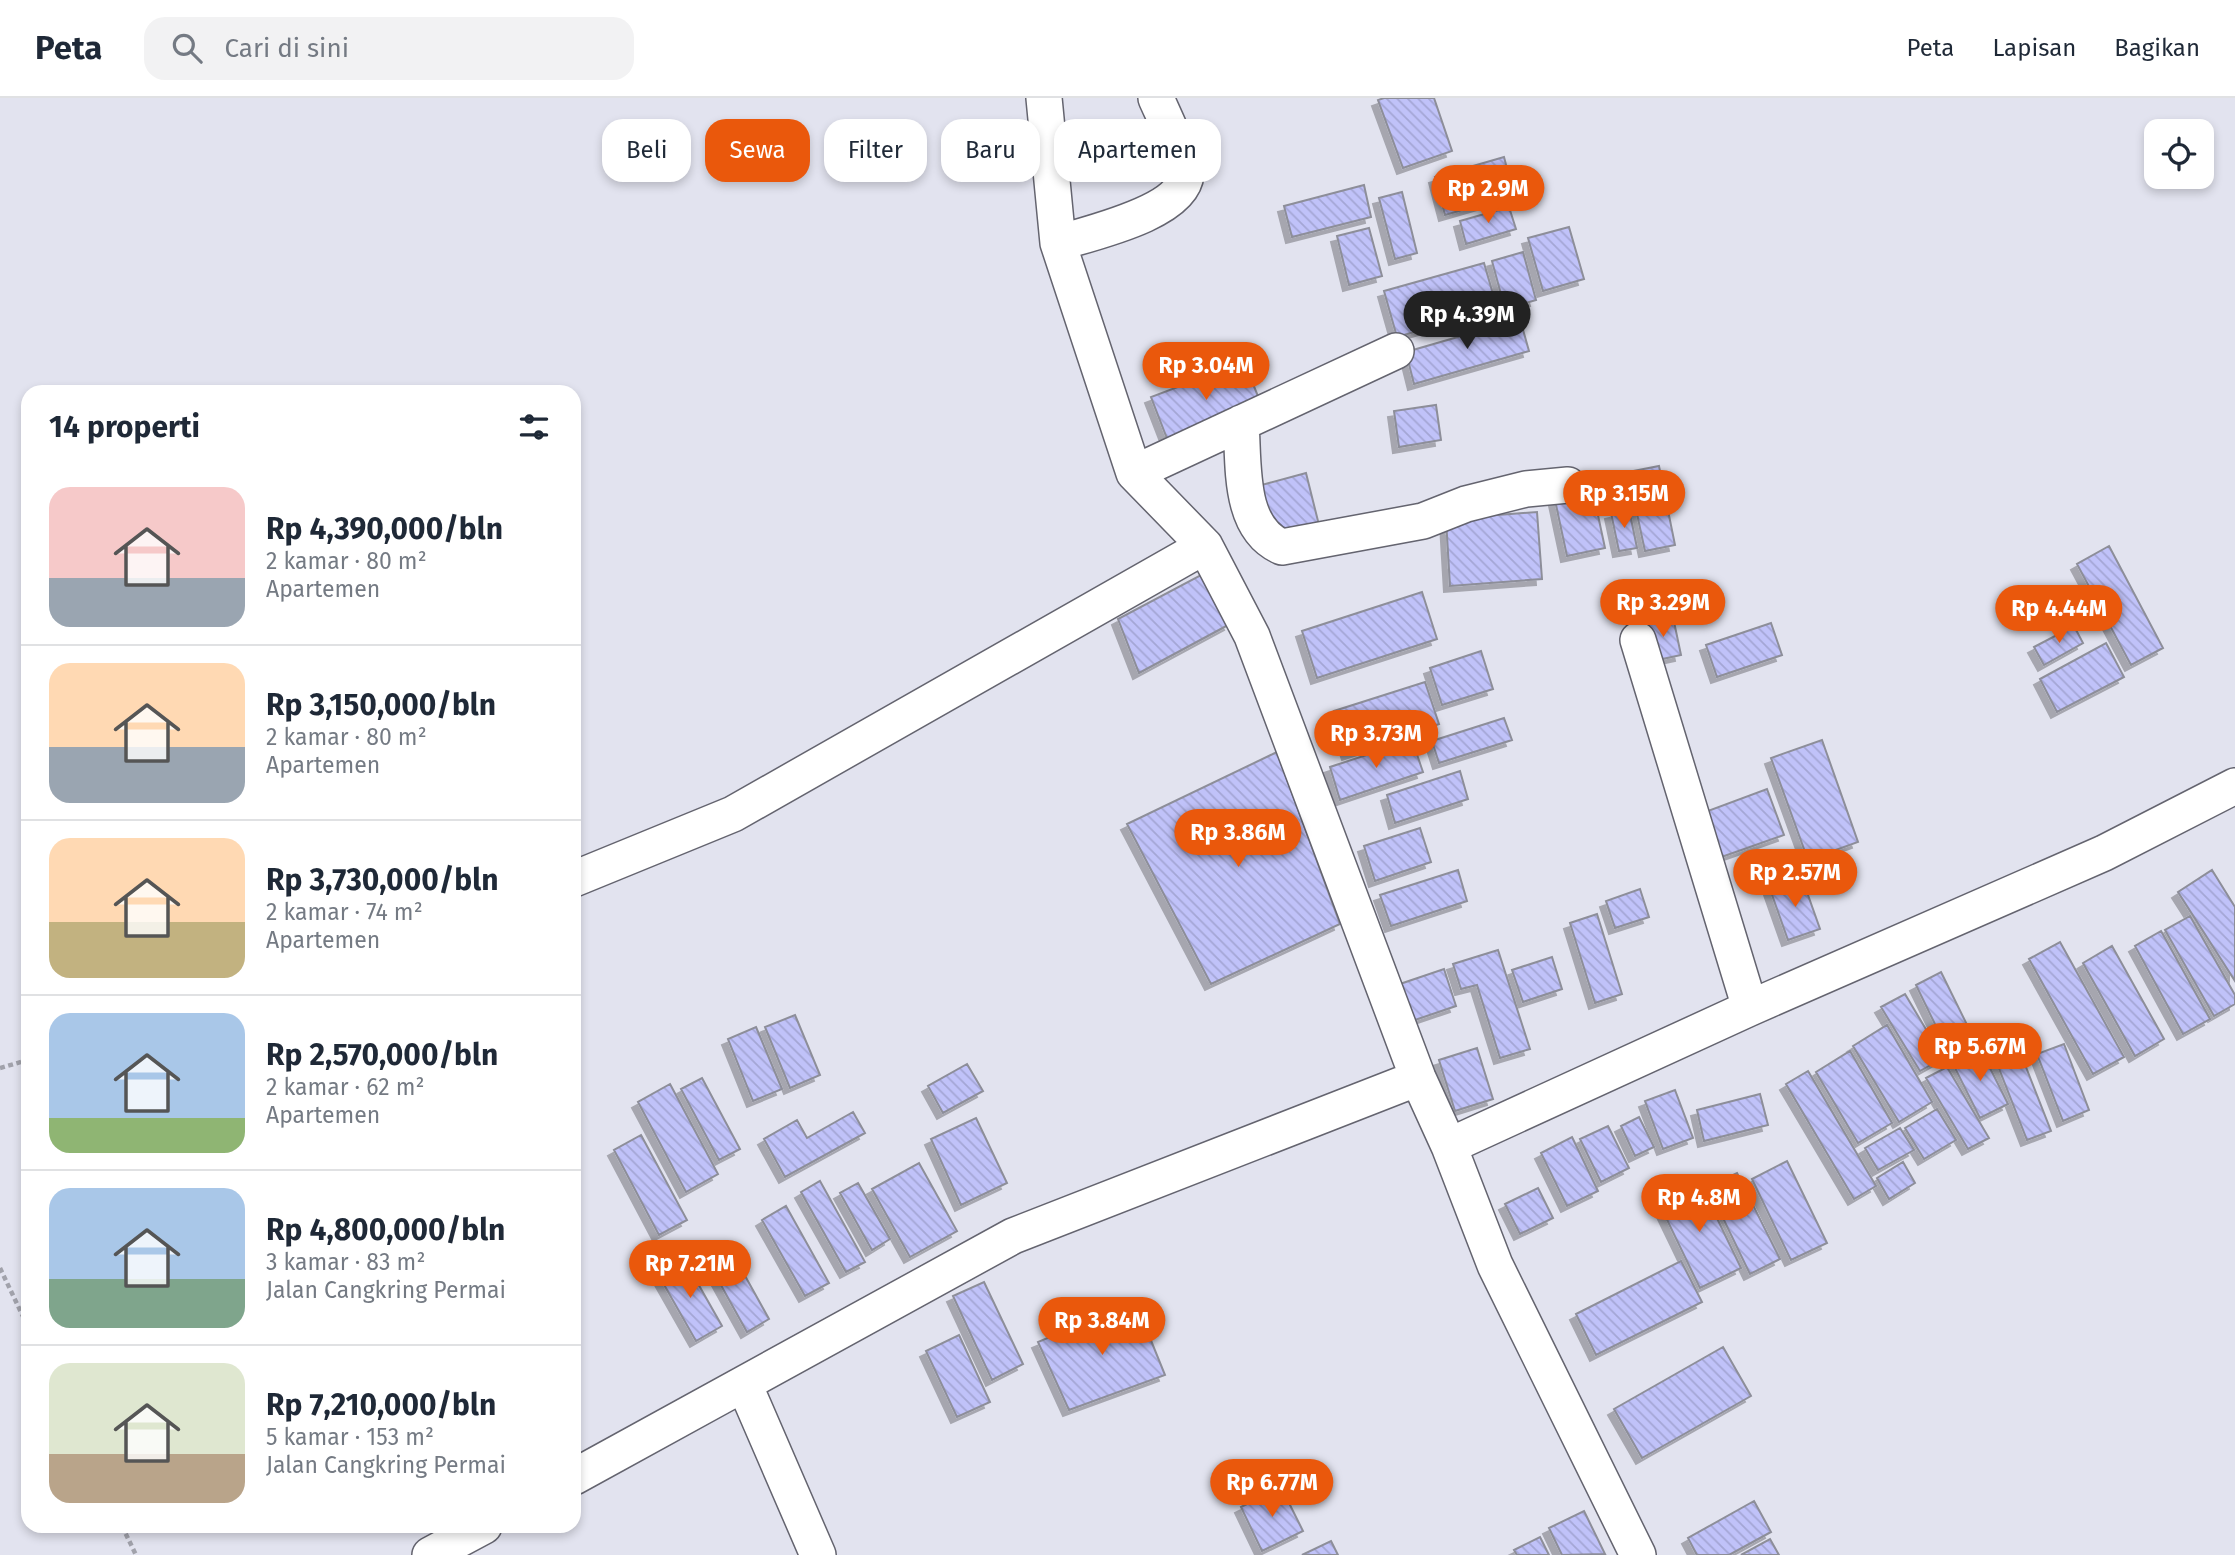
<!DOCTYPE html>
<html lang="id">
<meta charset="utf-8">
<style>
:root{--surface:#fff;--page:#f2f2f3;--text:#1f2937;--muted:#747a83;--line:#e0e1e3;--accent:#ea580c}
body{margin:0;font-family:"Fira Sans",sans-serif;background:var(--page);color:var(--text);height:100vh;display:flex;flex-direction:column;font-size:26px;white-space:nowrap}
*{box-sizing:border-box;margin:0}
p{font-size:23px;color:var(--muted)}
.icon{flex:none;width:38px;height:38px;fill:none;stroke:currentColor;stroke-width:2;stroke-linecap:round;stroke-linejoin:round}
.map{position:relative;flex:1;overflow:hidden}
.side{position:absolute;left:21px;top:287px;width:560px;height:1148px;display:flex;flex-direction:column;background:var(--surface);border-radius:21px;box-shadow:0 4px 10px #0003}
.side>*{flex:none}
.top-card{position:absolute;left:602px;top:21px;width:665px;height:63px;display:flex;gap:14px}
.buttons{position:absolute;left:2144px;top:21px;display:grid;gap:14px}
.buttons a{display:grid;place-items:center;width:70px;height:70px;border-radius:14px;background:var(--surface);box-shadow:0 4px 10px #0003;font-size:35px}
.price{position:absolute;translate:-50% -60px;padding:0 16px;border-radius:24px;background:var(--accent);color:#fff;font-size:23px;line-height:46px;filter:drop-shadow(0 2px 4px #0008)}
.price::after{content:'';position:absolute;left:50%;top:42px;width:21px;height:16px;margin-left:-10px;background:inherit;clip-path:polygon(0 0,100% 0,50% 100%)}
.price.current{background:#222;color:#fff}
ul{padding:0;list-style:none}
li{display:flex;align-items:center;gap:21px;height:175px;padding:0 28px}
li+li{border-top:2px solid var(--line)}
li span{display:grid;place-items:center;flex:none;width:196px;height:140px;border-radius:21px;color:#555}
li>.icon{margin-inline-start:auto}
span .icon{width:84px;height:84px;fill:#fffc;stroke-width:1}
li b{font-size:30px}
h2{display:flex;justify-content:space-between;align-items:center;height:84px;padding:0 28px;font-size:30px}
.tag{padding:0 24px;border-radius:21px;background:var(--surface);box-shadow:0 4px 10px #0003;font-size:24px;line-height:63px}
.tag.current{background:var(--accent);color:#fff}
header{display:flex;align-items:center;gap:42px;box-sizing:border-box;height:98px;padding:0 35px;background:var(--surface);border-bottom:2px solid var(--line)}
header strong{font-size:33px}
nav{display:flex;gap:38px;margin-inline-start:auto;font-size:24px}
.search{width:490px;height:63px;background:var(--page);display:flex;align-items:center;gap:18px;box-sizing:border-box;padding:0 24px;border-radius:21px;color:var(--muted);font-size:26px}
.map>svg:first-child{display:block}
.building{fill:url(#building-back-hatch);stroke:#8d8e99;stroke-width:2;filter:url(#shadow)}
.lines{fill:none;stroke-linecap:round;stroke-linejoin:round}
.minor-casing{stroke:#64646f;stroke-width:38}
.path{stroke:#a1a2ab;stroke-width:4.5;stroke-dasharray:5 3.5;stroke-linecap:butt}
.minor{stroke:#fff;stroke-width:35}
</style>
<header>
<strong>Peta</strong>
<div class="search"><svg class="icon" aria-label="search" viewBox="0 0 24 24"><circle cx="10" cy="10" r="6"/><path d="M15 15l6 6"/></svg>Cari di sini</div>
<nav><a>Peta</a><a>Lapisan</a><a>Bagikan</a></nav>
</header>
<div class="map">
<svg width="2235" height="1457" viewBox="0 0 2235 1457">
<defs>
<pattern id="building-back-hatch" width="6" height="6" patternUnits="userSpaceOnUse" patternTransform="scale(1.75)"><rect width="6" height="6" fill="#c0c2f9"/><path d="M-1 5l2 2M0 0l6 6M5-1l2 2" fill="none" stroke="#a4a6d5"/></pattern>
<filter id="shadow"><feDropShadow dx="-6" dy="6" stdDeviation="0" flood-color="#0004"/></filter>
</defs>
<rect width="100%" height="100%" fill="#e2e3ef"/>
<path class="building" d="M1384 0H1434L1452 53 1403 70 1378 2Z
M1504 59 1514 97 1445 117 1435 79Z
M1364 87 1371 119 1292 139 1284 108Z
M1402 94 1417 155 1395 161 1379 100Z
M1509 109 1516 131 1466 146 1460 123Z
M1569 129 1584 181 1543 193 1528 140Z
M1369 130 1382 178 1349 187 1337 138Z
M1523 154 1536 202 1505 211 1492 163Z
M1484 165 1497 210 1397 239 1384 193Z
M1520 221 1529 253 1414 286 1406 254Z
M1244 264 1262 308 1168 343 1151 299Z
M1436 307 1441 342 1399 349 1394 313Z
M1659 368 1675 447 1645 453 1628 374Z
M1306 375 1319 427 1271 440 1258 388Z
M1593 394 1605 450 1567 458 1555 402Z
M1629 411 1637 450 1619 453 1611 415Z
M1537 414 1542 481 1450 488 1446 421Z
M2109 448 2163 550 2131 567 2077 466Z
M1201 477 1230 526 1139 575 1118 521Z
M1422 494 1437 541 1317 580 1302 533Z
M1673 519 1681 557 1653 563 1645 525Z
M1771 525 1782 557 1717 579 1706 547Z
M2074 528 2083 545 2044 567 2034 549Z
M2106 545 2124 579 2057 614 2040 581Z
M1481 553 1493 591 1442 607 1430 570Z
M1425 584 1439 626 1348 656 1334 613Z
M1504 620 1512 642 1439 665 1432 643Z
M1412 642 1423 674 1340 702 1330 669Z
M1822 642 1858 744 1808 762 1771 660Z
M1277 654 1340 826 1211 886 1127 726Z
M1460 673 1468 701 1395 725 1387 697Z
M1767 691 1784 737 1713 762 1697 717Z
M1420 730 1431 764 1375 783 1364 748Z
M1458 772 1467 803 1391 828 1380 797Z
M2212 772 2235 809V883L2178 794Z
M1802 780 1820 831 1788 842 1770 791Z
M1640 791 1649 819 1615 830 1606 803Z
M1597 816 1622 896 1595 905 1570 825Z
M2190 818 2235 897V906L2214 918 2165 832Z
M2161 833 2210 921 2183 936 2135 848Z
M2060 844 2124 959 2093 976 2029 861Z
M2112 848 2164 941 2135 958 2083 865Z
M1498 852 1530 951 1500 960 1477 887 1461 891 1453 866Z
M1552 859 1562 891 1523 904 1512 872Z
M1444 871 1456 908 1412 923 1400 886Z
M1941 874 1976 945 1950 957 1916 887Z
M1905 896 1943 960 1920 973 1881 909Z
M795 917 820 977 790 990 765 929Z
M1887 927 1932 1004 1899 1024 1853 948Z
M756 929 782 991 753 1003 728 941Z
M2015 941 2051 1033 2027 1042 1991 950Z
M2064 946 2089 1012 2063 1023 2037 956Z
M1477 950 1493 1001 1455 1013 1439 962Z
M1980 950 2008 1006 1980 1020 1952 964Z
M1850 953 1892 1025 1858 1045 1816 974Z
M967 966 983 993 943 1015 928 988Z
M1947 969 1989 1040 1968 1051 1926 980Z
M1808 973 1876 1088 1854 1101 1786 986Z
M702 980 740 1051 719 1062 681 991Z
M670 986 718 1076 686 1094 638 1004Z
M1675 992 1693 1040 1663 1051 1645 1003Z
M1760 996 1768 1027 1704 1043 1697 1012Z
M1937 1011 1956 1042 1924 1061 1905 1030Z
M853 1014 865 1035 785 1079 764 1041 797 1022 807 1040Z
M1639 1019 1654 1049 1635 1058 1621 1028Z
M976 1020 1007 1085 961 1107 931 1041Z
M1608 1028 1629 1070 1601 1084 1580 1041Z
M1900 1030 1914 1052 1878 1072 1865 1050Z
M641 1037 687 1122 659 1137 614 1052Z
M1572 1039 1598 1093 1567 1108 1541 1055Z
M1787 1063 1827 1145 1791 1162 1752 1081Z
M1903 1064 1915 1085 1889 1101 1877 1080Z
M919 1065 957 1133 910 1159 872 1091Z
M1737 1075 1780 1161 1750 1176 1708 1089Z
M1698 1081 1741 1170 1700 1190 1657 1101Z
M820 1083 865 1164 846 1174 801 1094Z
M858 1085 890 1141 872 1152 840 1095Z
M1538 1090 1553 1120 1520 1136 1505 1106Z
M786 1108 829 1185 805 1198 762 1122Z
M734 1158 769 1221 747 1234 712 1171Z
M684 1161 722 1228 696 1243 658 1176Z
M1681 1163 1702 1204 1596 1257 1576 1216Z
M984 1184 1023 1266 992 1282 953 1198Z
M1135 1203 1165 1277 1069 1312 1038 1244Z
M959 1237 990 1304 957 1319 926 1253Z
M1723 1249 1751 1298 1642 1360 1614 1311Z
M1281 1389 1303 1433 1262 1453 1241 1409Z
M1754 1403 1771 1434 1729 1457H1697L1688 1440Z
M1584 1413 1605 1456 1562 1457 1549 1430Z
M1540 1439 1549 1457H1517L1514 1452Z
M1770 1441 1779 1457H1741Z
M1331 1443 1338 1457H1302Z"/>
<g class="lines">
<defs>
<path id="minor" d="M1044 0 1058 145 1134 375 1205 448 1252 538 1418 980 1449 1048
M1058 145C1090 135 1183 115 1186 76 1186 64 1162 14 1156 0
M1241 325C1244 367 1238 430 1282 449L1423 423 1466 406 1526 391 1568 387
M1134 375 1396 253
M1638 542 1750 910
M574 781 733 716 1205 448
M744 1286 818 1457
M574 1379 1013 1138 1418 980
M430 1457 484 1428
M1638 1457 1495 1167 1449 1048 1750 910 2104 755 2235 688"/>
</defs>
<use href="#minor" class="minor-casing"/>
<path class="path" d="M0 970 28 962
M0 1170 28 1229
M122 1428 136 1457"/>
<use href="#minor" class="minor"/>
</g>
</svg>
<div class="buttons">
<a><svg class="icon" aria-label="locate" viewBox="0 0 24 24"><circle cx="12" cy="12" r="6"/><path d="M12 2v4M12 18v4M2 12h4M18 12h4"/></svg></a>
</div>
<b class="price" style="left:1488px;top:127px">Rp 2.9M</b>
<b class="price current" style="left:1467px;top:253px">Rp 4.39M</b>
<b class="price" style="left:1206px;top:304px">Rp 3.04M</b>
<b class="price" style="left:1624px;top:432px">Rp 3.15M</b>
<b class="price" style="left:1663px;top:541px">Rp 3.29M</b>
<b class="price" style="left:2059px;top:547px">Rp 4.44M</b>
<b class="price" style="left:1376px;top:672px">Rp 3.73M</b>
<b class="price" style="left:1238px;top:771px">Rp 3.86M</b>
<b class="price" style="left:1795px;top:811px">Rp 2.57M</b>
<b class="price" style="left:1980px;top:985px">Rp 5.67M</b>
<b class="price" style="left:1699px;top:1136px">Rp 4.8M</b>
<b class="price" style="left:690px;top:1202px">Rp 7.21M</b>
<b class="price" style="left:1102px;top:1259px">Rp 3.84M</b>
<b class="price" style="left:1272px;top:1421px">Rp 6.77M</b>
<div class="top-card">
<a class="tag">Beli</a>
<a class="tag current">Sewa</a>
<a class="tag">Filter</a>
<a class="tag">Baru</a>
<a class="tag">Apartemen</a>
</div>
<section class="side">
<h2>14 properti<svg class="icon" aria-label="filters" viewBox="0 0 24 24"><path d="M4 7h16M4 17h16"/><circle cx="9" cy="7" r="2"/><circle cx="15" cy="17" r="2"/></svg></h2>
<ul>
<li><span style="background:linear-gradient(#f6c9c9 65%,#9aa5b1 0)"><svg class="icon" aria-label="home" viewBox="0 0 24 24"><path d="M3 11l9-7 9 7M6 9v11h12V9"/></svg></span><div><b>Rp 4,390,000/bln</b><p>2 kamar · 80 m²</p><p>Apartemen</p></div></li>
<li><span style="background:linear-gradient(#ffd9b3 60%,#9aa5b1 0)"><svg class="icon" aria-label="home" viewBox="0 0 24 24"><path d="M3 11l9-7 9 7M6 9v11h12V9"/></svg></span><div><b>Rp 3,150,000/bln</b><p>2 kamar · 80 m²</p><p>Apartemen</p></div></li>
<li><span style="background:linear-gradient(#ffd9b3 60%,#c2b280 0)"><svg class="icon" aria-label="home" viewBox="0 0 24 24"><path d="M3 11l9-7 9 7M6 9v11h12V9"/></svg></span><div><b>Rp 3,730,000/bln</b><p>2 kamar · 74 m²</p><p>Apartemen</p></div></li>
<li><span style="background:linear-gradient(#a9c7e8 75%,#8fb573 0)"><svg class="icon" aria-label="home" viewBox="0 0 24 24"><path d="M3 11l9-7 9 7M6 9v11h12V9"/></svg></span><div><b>Rp 2,570,000/bln</b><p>2 kamar · 62 m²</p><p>Apartemen</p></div></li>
<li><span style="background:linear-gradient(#a9c7e8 65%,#7fa58c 0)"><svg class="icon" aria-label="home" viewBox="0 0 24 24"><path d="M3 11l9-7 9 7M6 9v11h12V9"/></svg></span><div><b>Rp 4,800,000/bln</b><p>3 kamar · 83 m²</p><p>Jalan Cangkring Permai</p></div></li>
<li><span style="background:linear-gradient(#dfe7d0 65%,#b9a48a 0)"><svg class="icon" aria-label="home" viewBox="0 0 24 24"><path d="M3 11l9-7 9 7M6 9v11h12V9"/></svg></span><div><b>Rp 7,210,000/bln</b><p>5 kamar · 153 m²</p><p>Jalan Cangkring Permai</p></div></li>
</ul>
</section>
</div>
